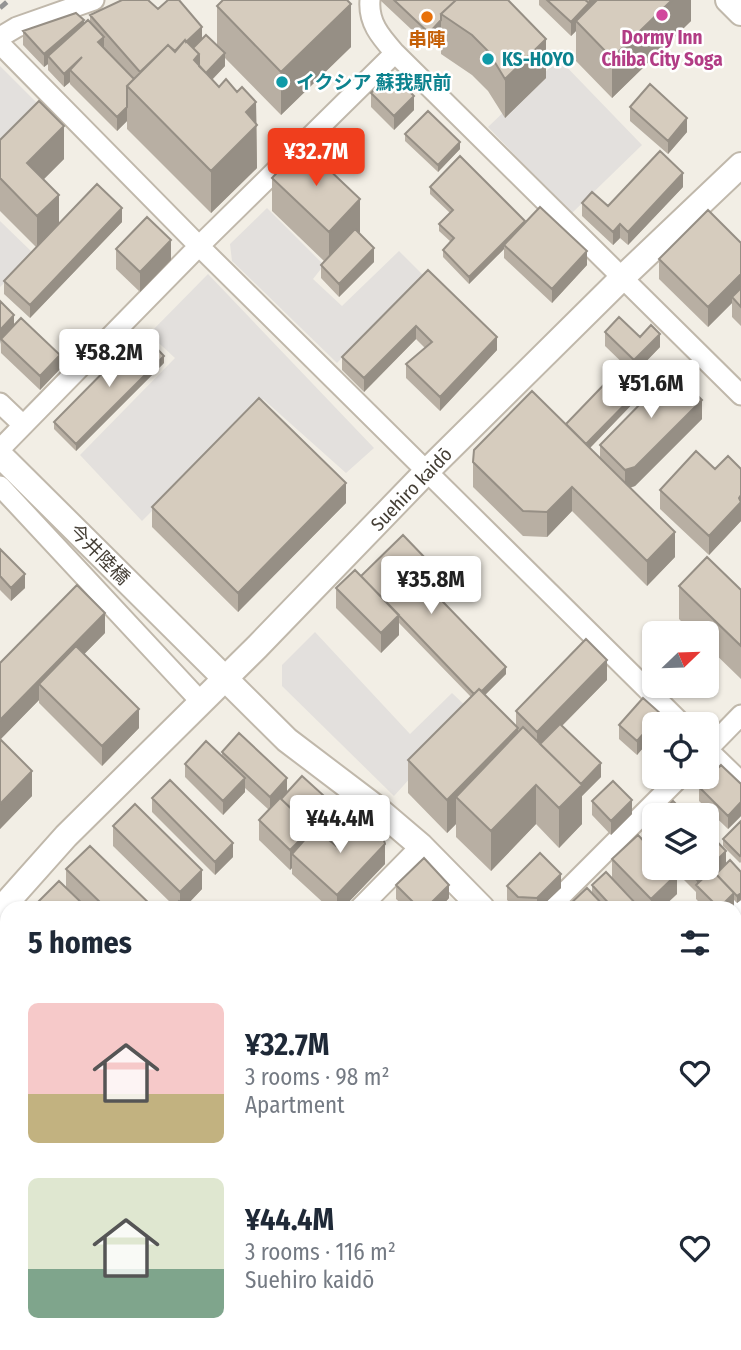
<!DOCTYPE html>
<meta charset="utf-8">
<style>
:root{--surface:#fff;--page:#f6f6f7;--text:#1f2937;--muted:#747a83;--accent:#f03e1d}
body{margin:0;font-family:"Fira Sans Condensed","Noto Sans JP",sans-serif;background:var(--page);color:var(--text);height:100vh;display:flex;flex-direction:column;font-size:26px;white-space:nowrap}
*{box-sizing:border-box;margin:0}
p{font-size:23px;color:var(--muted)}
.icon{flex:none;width:38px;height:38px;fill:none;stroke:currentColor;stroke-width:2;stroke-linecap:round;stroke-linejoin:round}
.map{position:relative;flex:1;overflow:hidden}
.side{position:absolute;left:0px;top:901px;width:742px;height:450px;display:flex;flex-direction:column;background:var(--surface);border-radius:21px 21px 0 0;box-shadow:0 2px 5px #0004}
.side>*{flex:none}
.needle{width:46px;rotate:67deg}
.buttons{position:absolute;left:642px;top:621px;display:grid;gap:14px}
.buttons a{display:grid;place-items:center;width:77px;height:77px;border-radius:10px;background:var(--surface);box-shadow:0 2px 5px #0004;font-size:35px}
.price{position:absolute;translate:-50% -60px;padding:0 16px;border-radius:7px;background:#fff;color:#222;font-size:23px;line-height:46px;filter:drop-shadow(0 2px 4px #0008)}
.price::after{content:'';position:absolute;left:50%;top:42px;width:21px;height:16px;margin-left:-10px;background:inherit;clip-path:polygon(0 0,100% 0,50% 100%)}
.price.on{background:var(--accent);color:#fff}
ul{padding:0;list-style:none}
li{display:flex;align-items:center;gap:21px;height:175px;padding:0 28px}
li span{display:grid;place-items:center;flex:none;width:196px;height:140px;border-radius:10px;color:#555}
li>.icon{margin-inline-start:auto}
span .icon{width:84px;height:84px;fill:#fffc;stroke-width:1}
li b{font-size:30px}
h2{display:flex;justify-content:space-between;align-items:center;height:84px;padding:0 28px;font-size:30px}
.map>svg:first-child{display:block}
.parking{fill:#e3e0dd}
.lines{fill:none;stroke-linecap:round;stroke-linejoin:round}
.service-casing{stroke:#c0b8ab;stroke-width:13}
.minor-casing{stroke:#c0b8ab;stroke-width:23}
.tertiary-casing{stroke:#c0b8ab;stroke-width:28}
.service{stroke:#fff;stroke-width:10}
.minor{stroke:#fff;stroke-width:19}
.tertiary{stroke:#fff;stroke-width:24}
.rail{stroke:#949494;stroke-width:5;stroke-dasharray:9 9;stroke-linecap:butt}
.wall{fill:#b8afa3}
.shaded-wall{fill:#968f85}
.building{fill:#d6ccbe;stroke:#968f85;stroke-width:2}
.hotel-dot{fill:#d1479c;stroke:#fff;stroke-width:2.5}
.food-dot{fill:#e8710a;stroke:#fff;stroke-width:2.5}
.culture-dot{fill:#0f9aa8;stroke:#fff;stroke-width:2.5}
.labels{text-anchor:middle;stroke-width:5;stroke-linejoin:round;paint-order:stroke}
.hotel-label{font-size:19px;font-weight:bold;fill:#b23c85;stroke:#fff}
.food-label{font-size:19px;font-weight:bold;fill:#c56008;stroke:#fff}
.culture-label{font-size:19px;font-weight:bold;fill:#0d838f;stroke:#fff;text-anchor:start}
.street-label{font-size:19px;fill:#443e35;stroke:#fff}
</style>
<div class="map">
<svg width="741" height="1350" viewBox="0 0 741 1350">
<rect width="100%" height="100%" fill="#f2eee5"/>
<path class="parking" d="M559 59 642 145 571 214 488 127Z
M0 66 44 110 0 154Z
M267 208 324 265 313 279 342 306 399 251 423 275 337 363 232 261 230 244Z
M0 221 34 254 0 287Z
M208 274 374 448 346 473 263 399 142 521 80 455 175 358 149 334Z
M315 632 410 734 452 693 471 711 394 796 282 686V665Z
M279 1344H462L456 1350H285Z"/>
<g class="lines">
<defs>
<path id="service" d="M160 1350 166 1344"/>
<path id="minor" d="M370 0C368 23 381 37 395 53L741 395
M0 37 17 27 94 0
M0 44 199 246 682 724
M0 403 22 424
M0 449 199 246 395 53
M0 486 202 703
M707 749 741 782
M707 750 741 715
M360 908 421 846
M549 908 680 777
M735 913 741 907
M735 945 741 951
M0 950 7 957
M735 1258 741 1253
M0 1271 7 1263
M269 1344 276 1350
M537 1344 542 1350
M0 1349 1 1350
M407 1350 413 1344
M605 1350 613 1344"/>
<path id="tertiary" d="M728 0 741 13
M0 455 287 740 374 806 421 846 482 908
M0 910 66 836 257 647 427 471 622 278 741 165
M735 1207 741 1215"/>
</defs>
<use href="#service" class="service-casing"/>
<use href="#minor" class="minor-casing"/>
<use href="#tertiary" class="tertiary-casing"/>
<use href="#service" class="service"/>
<use href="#minor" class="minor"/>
<use href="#tertiary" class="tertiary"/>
<path class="rail" d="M0 8 9 0"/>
</g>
<path class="wall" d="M380 0H508L546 78 505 118 488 91 472 75 441 54V33L429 46Z
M539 0H691V21L612 98 576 61V31L571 36 539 5Z
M217 6 351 47 281 115 225 58V66L212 80 219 87 237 92 256 102 257 168 211 213 127 129V121L117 131 70 84V82L64 87 48 70V64L44 67 23 45V31L90 23V15L158 9 202 39 217 45Z
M371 93 414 110 394 130 371 107Z
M630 107 687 132 668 154 630 121Z
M405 134 460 149 438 172 405 141Z
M0 140 64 159 44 179 59 223 122 222 30 318 4 294V281L36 247 0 211Z
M272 178 360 232 359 233 374 262 339 297 321 278V265L324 261 272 211Z
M430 187 525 223 587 265 552 303 504 258V249L469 284 443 257V250L451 242 439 231V224L450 213 430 194Z
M683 187 628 245 620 238 613 245 582 216V203L608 206Z
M741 243V326L732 317V303L708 327 659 279V259Z
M116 249 171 260 140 292 116 269Z
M428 270 497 350 440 411 406 378V364L425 348 416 339 364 392 342 370V357Z
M0 301 14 324 60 369 40 390 1 353Z
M605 332 640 337 660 347 634 374 605 346Z
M164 363 76 451 54 429V422Z
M645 389 702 419 635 486 630 488 675 557 647 586 572 511 547 537 523 536 473 487V462L641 395 590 448 600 458V445L645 399Z
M715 469H741V521L709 555 660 509V490Z
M346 503 238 612 152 527V507Z
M0 549 25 588 11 601 0 590Z
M429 569 420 577 506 674 485 695 516 726V711L607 680 562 726 601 777 582 796V824L559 848 536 824 491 871 456 837V824L447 833 408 793V760L471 697 399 623V635L381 653 336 608V588L361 576Z
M679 586 741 590V679L707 646V634H694L679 619Z
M105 633 84 654 139 728 102 766 39 703V700L0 739 32 796 0 829V663Z
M654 724V768L643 757V748L637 755 619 739V725L661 724H671Z
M222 752 287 792 281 799 323 809 309 825 312 832 336 846 385 864 343 908H329L292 874V868L290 870 259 840V820L269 810 245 788V792L223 815 185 777V764L222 756Z
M741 784V816L728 829 699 801V787Z
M152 798 233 857 215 875 152 812Z
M592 801 632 814 611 835 592 815Z
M654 820V841L651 837V824Z
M741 821V862L740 863 723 846V839Z
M113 826 202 889 186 906H174L113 846Z
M612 859 677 894 662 908H641L623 889 639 908H567V907L592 894V885L612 879Z
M726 863 741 872V900L737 903 734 900V907L733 908H705L696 899V892L677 873V868H707Z
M66 869 154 908H32L66 888Z
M396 885 449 898 440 908H406L396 899Z
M507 886 561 888 540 908H516L507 900Z
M741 979V1167L738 1170 735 1166V985Z
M741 1269V1350H701V1346L694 1350 690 1344H735V1274Z
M655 1344H685L690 1350H622L655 1349Z"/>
<path class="shaded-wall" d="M589 0H606L589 17Z
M672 0H691V21L612 98V58Z
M589 3V17L576 21V31L571 36V22Z
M351 4V47L281 115V72Z
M84 20V34L48 56V64L44 67V54Z
M441 20V33L429 46V33Z
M202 27V47L145 78Z
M104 37V51L98 42Z
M546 39V78L505 118V79Z
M225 53V66L199 93 194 60 199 54Z
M82 57 70 70V82L64 87V74Z
M414 96V110L394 130V116Z
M256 102 257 168 211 213V171L246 112Z
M127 107V121L117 131V117Z
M687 118V132L668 154V141Z
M64 126V159L27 196V163Z
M460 142V149L438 172V165Z
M683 173V187L628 245V232Z
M59 195V227L37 249V216Z
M360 199V232L329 265V232Z
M122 208V222L30 318V305Z
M525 221V228L504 245V249L469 284V277Z
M620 224V238L613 245V232Z
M171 240V260L140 292V272Z
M374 248V262L339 297V284Z
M587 251V265L552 303V289Z
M741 274V294L732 297V303L708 327V307Z
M14 315V328L1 339 0 344V330Z
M416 326V339L364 392V378Z
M660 334V347L634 374V360Z
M497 337V350L440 411V397Z
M60 355V369L40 390V376Z
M164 356V363L76 451V444Z
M641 388V395L586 452V445Z
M702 400V419L635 486 625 489V470Z
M346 483V503L238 612V593Z
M572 487V511L547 537V512Z
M741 495V521L709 555V536Z
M675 532V557L647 586V561Z
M429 562V569L416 581V574Z
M25 574V588L11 601V588Z
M105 613V633L47 692 39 684V700L0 740V720Z
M399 615V635L381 653V633Z
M607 660V680L537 751V732Z
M506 667V674L477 703V696Z
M139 709V728L102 766V746Z
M661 714V724H654V735L643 744V748L637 755V741Z
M518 728V761L456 797V824L447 833V800Z
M601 763V777L582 796V824L559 848V808Z
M32 771V796L0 829V804Z
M245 778V792L223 815V801Z
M287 778V792L270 811V797Z
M536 785V824L491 871V831Z
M323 795V809L302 833V819Z
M632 800V814L611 835V821Z
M741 802V816L728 829V816Z
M312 828V848L292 854V868L290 870V850Z
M233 843V857L215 875V862Z
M385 844V864L343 908H337V895Z
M726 851V865L700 890 697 887V880Z
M202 870V889L184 908H180V892Z
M561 874V888L540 908H537V898Z
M677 874V894L662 908H651V899Z
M449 885V898L440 908H426Z
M734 893V907L733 908H719Z
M741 893V900L737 903V896Z
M741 1113V1127L735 1133V1119Z
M741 1153V1167L738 1170V1156Z
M741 1341V1350H730Z
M694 1344H701V1346L694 1350Z"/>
<path class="building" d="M122 0H148L158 9 168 0H179L202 27 186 42 185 40 175 51 168 45 140 72 90 15Z
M223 0H347L351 4 281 72 217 6Z
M394 0H456L441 14V20L429 33Z
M456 0H508L546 39 505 79 488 51 472 35 441 14Z
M547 0H585L589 3 571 22Z
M597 0H672L612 58 576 21Z
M76 13 84 20 44 54 23 31Z
M88 20 104 37 98 42 134 79 127 86V107L117 117 70 70 82 57 64 74 48 56Z
M206 35 225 53 206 73 199 66V54L193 48Z
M185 40 199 54 194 60 219 87 226 79 237 92 242 87 256 102 246 112 257 125 211 171 127 86 168 45 175 52Z
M391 73 414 96 394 116 371 93Z
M650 84 687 118 668 141 630 107Z
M39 101 64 126 27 163 59 195 37 216 0 178V140Z
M428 111 460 142 438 165 405 134Z
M303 145 360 199 329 232 272 178Z
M660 151 683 173 628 232 620 224 613 232 582 203 592 192 608 206Z
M460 156 525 221 469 277 443 250 454 238 439 224 453 210 430 187Z
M97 184 122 208 30 305 4 281Z
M540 207 587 251 552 289 504 245Z
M708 210 741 243V274L708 307 659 259Z
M147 217 171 240 140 272 116 249Z
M355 229 374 248 339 284 321 265Z
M428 270 497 337 440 397 406 364 432 342 416 326 364 378 342 357Z
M741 288V307L732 297Z
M0 301 14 315 0 330Z
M619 317 640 337 651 325 660 334 634 360 605 332Z
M21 318 60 355 40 376 1 339Z
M142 333 164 356 76 444 54 422Z
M668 366 702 400 635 467 625 470 600 445 650 394 645 389Z
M620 368 641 388 586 444 566 424Z
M532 391 675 532 647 561 572 487 547 512 523 511 473 462 474 450Z
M259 398 346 483 238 593 152 507Z
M696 451 715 469 728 456 741 469V495L739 498 741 502 709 536 660 490Z
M403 535 429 562 416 574 506 667 482 691 479 689 474 694 361 576Z
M0 549 25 574 11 588 0 576Z
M707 557 741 590V646L679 586Z
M355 570 399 615 381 633 336 588Z
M77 585 105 613 0 720V663Z
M586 639 607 660 537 732 516 711Z
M76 646 139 709 102 746 39 684Z
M479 689 518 728 447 800 408 760Z
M643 698 661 714 637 741 619 725Z
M666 720 671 724H661Z
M560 724 601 763 581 784 540 744Z
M523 727 582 785 559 808 536 785 491 831 456 797Z
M654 731V755L643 744Z
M239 733 287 778 270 797 222 752Z
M0 739 32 771 0 804Z
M206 741 245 778 223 801 185 764Z
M721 765 741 784V802L728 816 699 787Z
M302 776 323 795 302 819 281 799Z
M170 780 233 843 215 862 152 798Z
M613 781 632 800 611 821 592 801Z
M280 798 312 828 290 850 259 820Z
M673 801 688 816H659Z
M135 804 202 870 180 892 113 826Z
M360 821 381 830 385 844 337 895 292 854 315 828 336 846Z
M741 821V855L740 856 723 839Z
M707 831 726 851 697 880 685 868H707Z
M638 835 654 852V868H670L677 874 651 899 612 859Z
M90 846 154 908H106L66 869Z
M540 853 561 874 537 898 518 897 507 886Z
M424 858 449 885 426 908H419L396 885Z
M730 860 741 872V893L737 896 716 874Z
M712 870 734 893 719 908 696 885Z
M606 872 639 907 637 908H613L592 885Z
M59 881 87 908H32Z
M587 888 606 908H569L567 907Z
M179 901 188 908H172Z
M741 979V1015L739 1017 735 1012V985Z
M741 1017V1113L735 1119V1023Z
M741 1118V1153L738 1156 735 1153V1123Z
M741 1269V1294L735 1286V1274Z
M735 1298 741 1306V1335L735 1327Z
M735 1331 741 1339V1341L730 1350H708L703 1344H735Z
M475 1344H536L542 1350H469Z
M631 1344H652L656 1350H623Z
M657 1344H685L690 1350H662Z"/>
<circle class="hotel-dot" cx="662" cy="15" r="7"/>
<circle class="food-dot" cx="427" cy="17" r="7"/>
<g class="culture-dot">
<circle cx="488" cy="59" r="7"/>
<circle cx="282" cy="82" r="7"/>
</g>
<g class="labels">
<g class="hotel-label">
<text x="662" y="44">Dormy Inn<tspan x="662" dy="22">Chiba City Soga</tspan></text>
</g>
<g class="food-label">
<text x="427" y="46">串陣</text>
</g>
<g class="culture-label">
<text x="502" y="66">KS-HOYO</text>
<text x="296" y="89">イクシア 蘇我駅前</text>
</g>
<g class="street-label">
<text transform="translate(411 489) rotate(-46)" y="7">Suehiro kaidō</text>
<text transform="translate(100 554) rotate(45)" y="7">今井陸橋</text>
</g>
</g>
</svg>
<div class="buttons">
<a><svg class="needle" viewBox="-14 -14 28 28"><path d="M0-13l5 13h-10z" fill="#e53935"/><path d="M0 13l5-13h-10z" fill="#747a83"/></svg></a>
<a><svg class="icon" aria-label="locate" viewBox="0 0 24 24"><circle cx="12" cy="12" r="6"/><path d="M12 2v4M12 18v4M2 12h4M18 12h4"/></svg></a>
<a><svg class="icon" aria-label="layers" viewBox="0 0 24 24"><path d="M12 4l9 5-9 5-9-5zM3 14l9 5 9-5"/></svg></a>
</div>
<b class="price on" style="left:316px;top:188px">¥32.7M</b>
<b class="price" style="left:109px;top:389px">¥58.2M</b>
<b class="price" style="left:651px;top:420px">¥51.6M</b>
<b class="price" style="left:431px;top:616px">¥35.8M</b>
<b class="price" style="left:340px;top:855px">¥44.4M</b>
<section class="side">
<h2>5 homes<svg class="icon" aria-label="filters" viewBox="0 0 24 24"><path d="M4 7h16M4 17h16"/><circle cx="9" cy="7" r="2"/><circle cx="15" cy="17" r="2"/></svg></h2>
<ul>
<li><span style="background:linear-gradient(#f6c9c9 65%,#c2b280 0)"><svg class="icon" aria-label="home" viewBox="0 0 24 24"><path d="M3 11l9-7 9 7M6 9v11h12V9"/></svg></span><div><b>¥32.7M</b><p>3 rooms · 98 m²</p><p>Apartment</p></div><svg class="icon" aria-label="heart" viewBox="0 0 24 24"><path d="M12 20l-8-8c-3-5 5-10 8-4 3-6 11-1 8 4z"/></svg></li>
<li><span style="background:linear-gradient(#dfe7d0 65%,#7fa58c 0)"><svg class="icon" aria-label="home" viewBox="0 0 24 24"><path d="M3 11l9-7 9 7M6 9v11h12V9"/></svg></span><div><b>¥44.4M</b><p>3 rooms · 116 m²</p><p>Suehiro kaidō</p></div><svg class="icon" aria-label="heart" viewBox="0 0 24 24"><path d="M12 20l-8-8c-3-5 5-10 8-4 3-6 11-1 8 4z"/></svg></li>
</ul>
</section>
</div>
